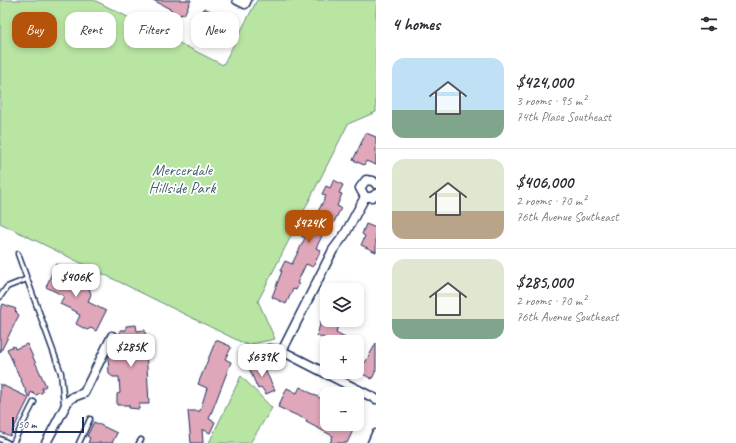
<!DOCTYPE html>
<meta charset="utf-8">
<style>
:root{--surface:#fff;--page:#f7f7f7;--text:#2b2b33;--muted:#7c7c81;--line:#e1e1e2;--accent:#b45309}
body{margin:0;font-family:Caveat,sans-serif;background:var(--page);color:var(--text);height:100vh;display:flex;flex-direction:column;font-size:15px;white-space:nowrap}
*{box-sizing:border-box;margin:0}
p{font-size:13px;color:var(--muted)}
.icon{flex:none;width:22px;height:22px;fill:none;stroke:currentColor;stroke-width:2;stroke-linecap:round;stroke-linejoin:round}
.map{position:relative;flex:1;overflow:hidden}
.drawer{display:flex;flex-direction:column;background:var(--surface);width:360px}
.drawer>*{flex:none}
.banner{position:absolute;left:12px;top:12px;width:304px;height:36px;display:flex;gap:8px}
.controls{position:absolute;left:320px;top:283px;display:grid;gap:8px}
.controls a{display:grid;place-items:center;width:44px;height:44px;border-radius:8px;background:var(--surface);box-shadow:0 2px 6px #0003;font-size:20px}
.scale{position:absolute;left:12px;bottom:10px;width:72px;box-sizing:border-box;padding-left:4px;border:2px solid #1b2f5e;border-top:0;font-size:11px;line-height:14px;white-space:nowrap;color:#1b2f5e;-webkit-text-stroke:3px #fff;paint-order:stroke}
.price{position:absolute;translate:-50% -34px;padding:0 9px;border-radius:8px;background:#fff;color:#222;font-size:13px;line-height:26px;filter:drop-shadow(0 1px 2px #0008)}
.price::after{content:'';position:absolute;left:50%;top:24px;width:12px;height:9px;margin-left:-6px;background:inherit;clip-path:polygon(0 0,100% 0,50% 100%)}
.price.selected{background:var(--accent);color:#fff}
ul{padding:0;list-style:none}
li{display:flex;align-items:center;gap:12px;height:100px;padding:0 16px}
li+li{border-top:1px solid var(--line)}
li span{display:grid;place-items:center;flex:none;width:112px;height:80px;border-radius:12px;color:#555}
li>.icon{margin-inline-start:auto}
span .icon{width:48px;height:48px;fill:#fffc;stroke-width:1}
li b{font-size:17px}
h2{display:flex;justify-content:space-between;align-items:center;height:48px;padding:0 16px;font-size:17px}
.pill{padding:0 14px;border-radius:12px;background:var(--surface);box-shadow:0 2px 6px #0003;font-size:14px;line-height:36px}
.pill.selected{background:var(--accent);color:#fff}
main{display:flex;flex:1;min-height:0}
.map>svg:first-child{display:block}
.green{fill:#b9e5a3;stroke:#6a8a80}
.building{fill:#e0a7ba;stroke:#1b2f5e}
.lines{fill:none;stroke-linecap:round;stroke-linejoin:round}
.service-casing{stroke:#1b2f5e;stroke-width:7}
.minor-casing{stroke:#1b2f5e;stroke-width:11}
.service{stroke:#fff;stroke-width:4}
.minor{stroke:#fff;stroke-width:8}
.labels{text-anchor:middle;stroke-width:3.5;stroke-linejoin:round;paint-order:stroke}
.park-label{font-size:16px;fill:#425c6f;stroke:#fff}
</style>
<main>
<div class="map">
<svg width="376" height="443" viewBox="0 0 376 443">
<rect width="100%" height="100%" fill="#fff"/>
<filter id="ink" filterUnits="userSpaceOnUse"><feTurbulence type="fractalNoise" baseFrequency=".025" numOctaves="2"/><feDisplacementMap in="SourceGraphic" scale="8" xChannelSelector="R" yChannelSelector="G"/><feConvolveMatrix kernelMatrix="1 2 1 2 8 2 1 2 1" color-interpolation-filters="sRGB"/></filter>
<g filter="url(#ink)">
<path class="green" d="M0 0H94L223 65 257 0H376V112L348 124 258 301 275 339 247 345 0 223Z
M241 376 272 408 250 443H209Z"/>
<path class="building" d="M153 0H191L184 15 181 14 180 16 172 12V10Z
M204 8 219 15 212 29 224 35 219 46 192 33Z
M366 133 376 137V165L366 161 364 165 353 160Z
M334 180 343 185 339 193 342 194 337 206 341 208 333 224 326 220 319 234 322 236 316 248 321 250 313 267 306 264 297 283 299 284 296 290 293 289 286 304 272 297 282 271H280L285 261 292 264 305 238 301 236 305 227 309 229 326 196 322 194 326 186 330 188Z
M366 224 376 228V252L361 245 365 236 362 234Z
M56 264 78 276 77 278 81 280 80 283 89 288 91 294 88 302 106 311 96 331 91 328 87 330 76 324 80 315 76 313 77 312 60 304 64 296 46 287Z
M3 304 16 309 15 311 19 315 0 353V310Z
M321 320H339L336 333 353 342H332L333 340 317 336Z
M136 325 137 331 145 330 149 404H139V409L129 408V405H117V394L120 393 119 377H113L109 374 108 356 121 355 120 330H126V326Z
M216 340 230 346 231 348 225 359 231 362 209 419 215 422 210 433 202 429 203 443H191L188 411H200L207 388 198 384Z
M376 343V370L372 379 357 371V367L360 361 365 363Z
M27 344 46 386 42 388 43 392 36 395 31 392 29 398 7 349 14 346 15 349Z
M261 362 275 390 266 394 261 387 258 389 249 368Z
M0 384 29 398 10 436 0 432Z
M300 387 327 402V424H356L347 443H330L333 436 306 422 307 420 278 407 287 388 297 393Z
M94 422 117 433 112 443H88L90 438 87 436Z"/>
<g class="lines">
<defs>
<path id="service" d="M18 254 61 373 64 405
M0 297 7 287 27 279
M0 439 8 443
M13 443 34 402
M79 443 90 419
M139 443 141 440"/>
<path id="minor" d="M237 0 245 4 247 0
M376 184 373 181 366 180 360 188 365 197H372L376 194
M269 349 282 351 376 399
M282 351 333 250 345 234 365 197
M46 443 68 401 73 397 84 393 112 336
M372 443 376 434"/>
</defs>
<use href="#service" class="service-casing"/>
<use href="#minor" class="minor-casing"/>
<use href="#service" class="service"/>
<use href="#minor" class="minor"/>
</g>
</g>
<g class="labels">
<g class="park-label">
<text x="182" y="175">Mercerdale<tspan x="182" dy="18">Hillside Park</tspan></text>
</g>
</g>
</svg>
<div class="controls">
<a><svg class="icon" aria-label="layers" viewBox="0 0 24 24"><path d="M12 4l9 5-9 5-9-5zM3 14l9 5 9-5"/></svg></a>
<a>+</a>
<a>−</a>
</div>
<div class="scale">50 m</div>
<b class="price selected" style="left:309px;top:244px">$424K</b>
<b class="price" style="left:76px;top:298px">$406K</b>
<b class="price" style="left:131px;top:368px">$285K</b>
<b class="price" style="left:262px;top:378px">$639K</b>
<div class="banner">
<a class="pill selected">Buy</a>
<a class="pill">Rent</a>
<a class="pill">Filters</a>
<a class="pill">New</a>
</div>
</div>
<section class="drawer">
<h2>4 homes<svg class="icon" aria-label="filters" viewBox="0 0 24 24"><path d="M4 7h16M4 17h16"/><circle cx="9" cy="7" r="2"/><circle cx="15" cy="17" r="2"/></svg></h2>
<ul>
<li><span style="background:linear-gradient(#bfe0f5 65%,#7fa58c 0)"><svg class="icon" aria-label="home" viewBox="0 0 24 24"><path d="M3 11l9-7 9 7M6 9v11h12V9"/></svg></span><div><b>$424,000</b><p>3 rooms · 95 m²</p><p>74th Place Southeast</p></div></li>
<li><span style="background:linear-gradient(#dfe7d0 65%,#b9a48a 0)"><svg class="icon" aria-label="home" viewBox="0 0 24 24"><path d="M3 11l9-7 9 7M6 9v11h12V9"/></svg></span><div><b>$406,000</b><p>2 rooms · 70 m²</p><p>76th Avenue Southeast</p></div></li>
<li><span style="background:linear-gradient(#dfe7d0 75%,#7fa58c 0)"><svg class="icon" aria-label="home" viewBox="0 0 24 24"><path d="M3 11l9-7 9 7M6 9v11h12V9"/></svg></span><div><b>$285,000</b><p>2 rooms · 70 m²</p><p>76th Avenue Southeast</p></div></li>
</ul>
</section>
</main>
